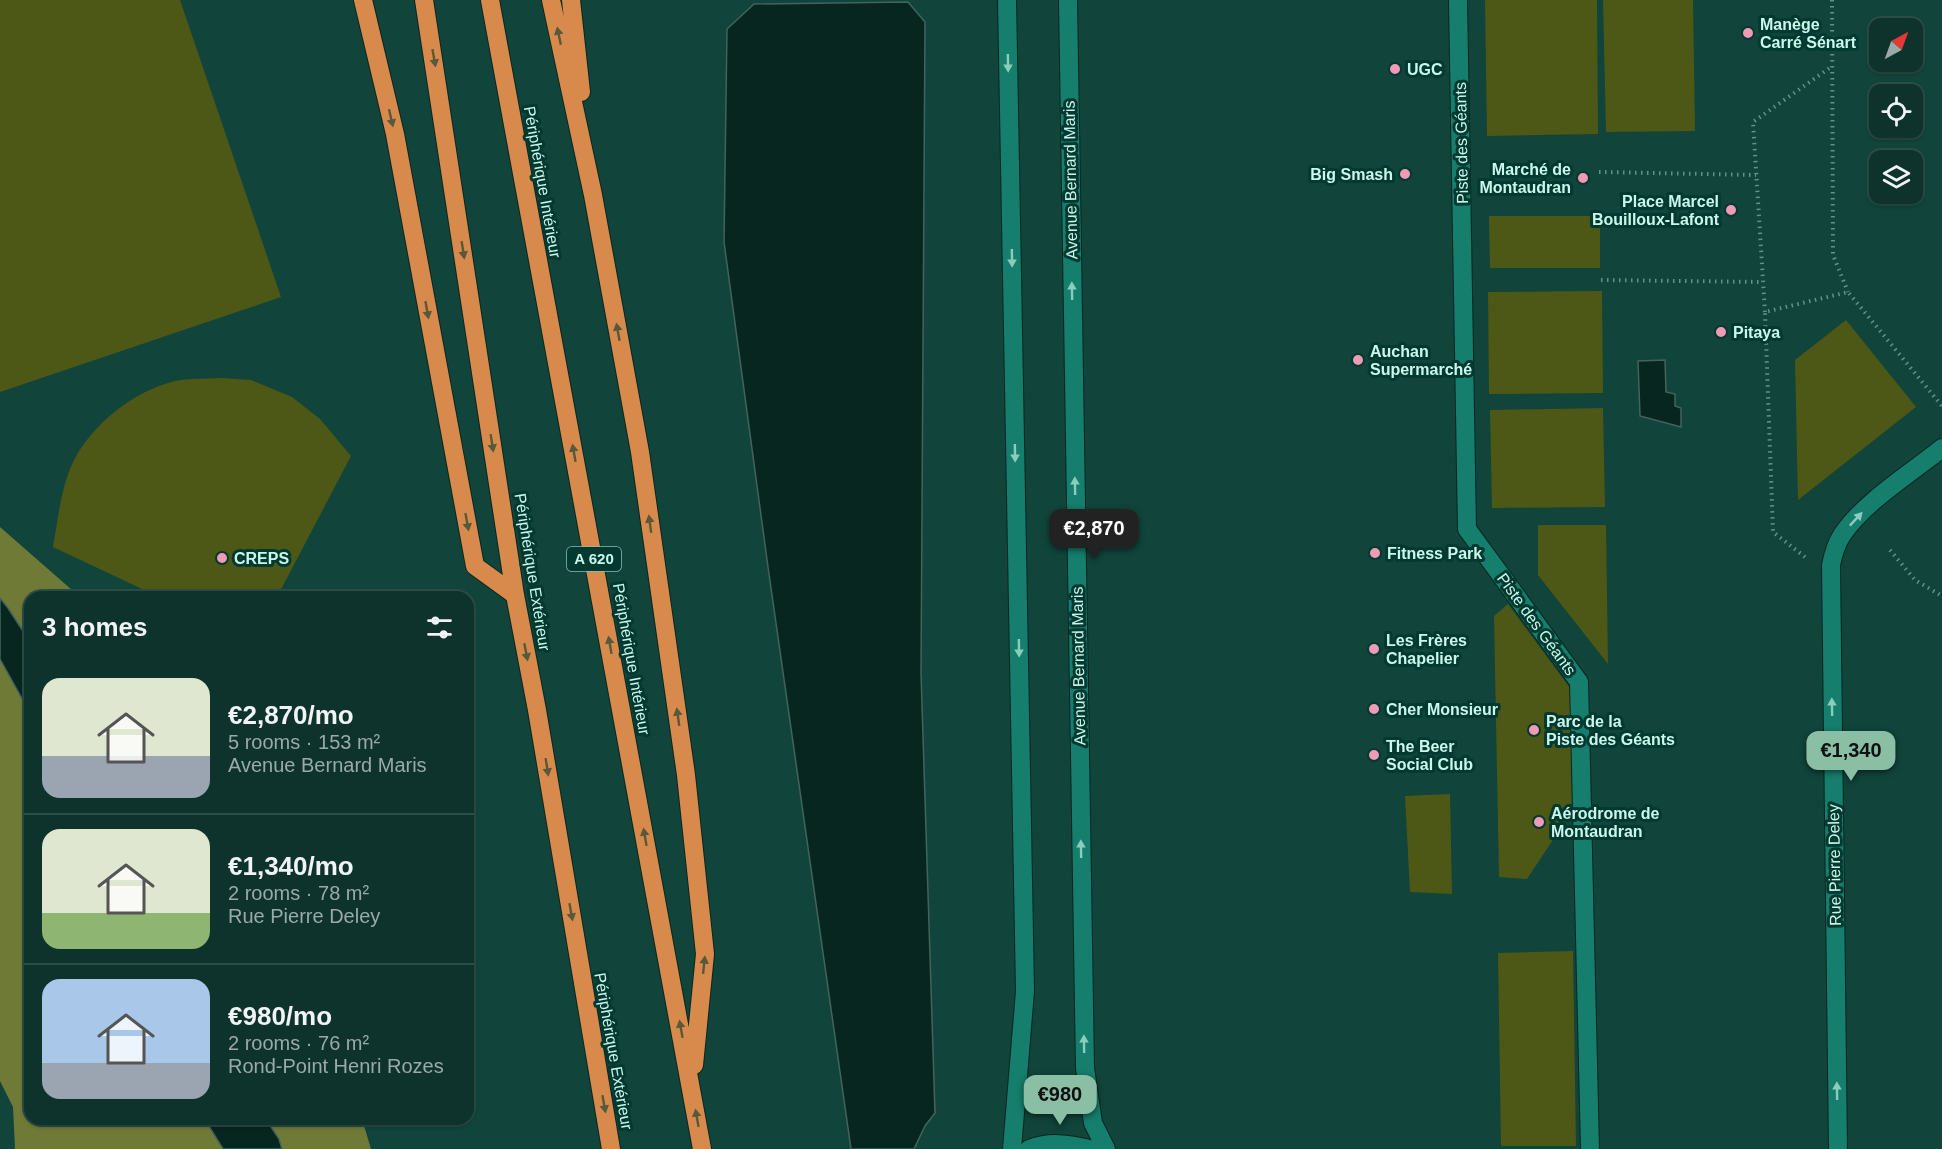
<!DOCTYPE html>
<meta charset="utf-8">
<style>
:root{--surface:#0d332c;--page:#163b34;--text:#f1f3f6;--muted:#9aaaa9;--line:#2d4e48;--accent:#8abfa5}
body{margin:0;font-family:Arial,sans-serif;background:var(--page);color:var(--text);height:100vh;display:flex;flex-direction:column;font-size:22px;white-space:nowrap}
*{box-sizing:border-box;margin:0}
p{font-size:20px;color:var(--muted)}
.icon{flex:none;width:33px;height:33px;fill:none;stroke:currentColor;stroke-width:2;stroke-linecap:round;stroke-linejoin:round}
.map{position:relative;flex:1;overflow:hidden}
.drawer{position:absolute;left:24px;top:591px;width:450px;height:534px;display:flex;flex-direction:column;background:var(--surface);border-radius:18px;box-shadow:0 2px 4px #0004,0 0 0 2px var(--line)}
.drawer>*{flex:none}
.needle{width:39px;rotate:41deg}
.controls{position:absolute;left:1869px;top:18px;display:grid;gap:12px}
.controls a{display:grid;place-items:center;width:54px;height:54px;border-radius:12px;background:var(--surface);box-shadow:0 2px 4px #0004,0 0 0 2px var(--line);font-size:30px}
.price{position:absolute;translate:-50% -51px;padding:0 14px;border-radius:12px;background:var(--accent);color:#111;font-size:20px;line-height:39px;filter:drop-shadow(0 2px 3px #0008)}
.price::after{content:'';position:absolute;left:50%;top:36px;width:18px;height:14px;margin-left:-9px;background:inherit;clip-path:polygon(0 0,100% 0,50% 100%)}
.price.active{background:#222;color:#fff}
ul{padding:0;list-style:none}
li{display:flex;align-items:center;gap:18px;height:150px;padding:0 18px}
li+li{border-top:2px solid var(--line)}
li span{display:grid;place-items:center;flex:none;width:168px;height:120px;border-radius:18px;color:#555}
li>.icon{margin-inline-start:auto}
span .icon{width:72px;height:72px;fill:#fffc;stroke-width:1}
li b{font-size:26px}
h2{display:flex;justify-content:space-between;align-items:center;height:72px;padding:0 18px;font-size:26px}
.map>svg:first-child{display:block}
.green{fill:#4e5816}
.forest{fill:#6f7a37}
.water{fill:#082620;stroke:#42645d;stroke-width:1.5}
.lines{fill:none;stroke-linecap:round;stroke-linejoin:round}
.street-casing{stroke:#092721;stroke-width:20}
.secondary-casing{stroke:#092721;stroke-width:20}
.highway-casing{stroke:#092721;stroke-width:20}
.path{stroke:#639388;stroke-width:4;stroke-dasharray:1.5 4.5;stroke-linecap:butt}
.street{stroke:#167e6c;stroke-width:18}
.secondary{stroke:#167e6c;stroke-width:18}
.highway{stroke:#d78a4b;stroke-width:18}
.oneway{fill:#57593b}
.oneway2{fill:#8cccbf}
.poi-dot{fill:#f09ab7;stroke:#023930;stroke-width:2}
.labels{text-anchor:middle;stroke-width:6;stroke-linejoin:round;paint-order:stroke}
.shield{fill:#023930;stroke:#8fbdb3;stroke-width:1.5}
.shield-label{font-size:15px;font-weight:bold;fill:#cbf6eb}
.poi-label{font-size:16px;font-weight:bold;fill:#cbf6eb;stroke:#023930;text-anchor:start}
.street-label{font-size:16px;fill:#cbf6eb;stroke:#023930}
</style>
<div class="map">
<svg width="1942" height="1149" viewBox="0 0 1942 1149">
<rect width="100%" height="100%" fill="#11443a"/>
<path class="green" d="M0 0H180L281 297 0 392Z
M1485 0H1597L1598 134 1487 136Z
M1603 0H1693L1695 131 1606 132Z
M1489 216H1600V268H1490Z
M1602 291 1603 393 1489 394 1488 292Z
M1846 320 1916 407 1798 500 1795 360Z
M221 378 251 380 292 397 320 419 351 456 277 597H159L53 547C58 519 61 488 73 462 92 424 134 391 175 381 190 378 206 379 221 378Z
M1603 408 1605 507 1492 508 1490 410Z
M1538 525H1606L1608 664 1538 575Z
M1508 604 1570 688 1572 811 1527 879 1499 877 1494 616Z
M1450 794 1452 894 1410 892 1405 796Z
M1573 951 1576 1146H1501L1498 953Z"/>
<path class="forest" d="M0 527 80 597H30V642L8 608 0 598Z
M0 659 30 713V1119H208L210 1128 223 1149H15L13 1107 0 1081Z
M266 1119H362L371 1149H282L278 1139Z"/>
<path class="water" d="M908 2 925 22 921 673 935 1113 925 1126 914 1149H851L768 567 724 242 727 29 754 4Z
M1665 360 1666 392 1675 394V406L1681 408V427L1640 416 1638 361Z
M0 598 8 608 30 642V713L0 659Z
M208 1119H266L279 1139 282 1149H223L210 1128Z"/>
<g class="lines">
<defs>
<path id="street" d="M1458 0 1467 529 1579 682 1590 1149
M1838 1149 1831 565C1833 555 1836 544 1842 535 1864 502 1911 473 1942 448"/>
<path id="secondary" d="M1007 0 1025 991 1012 1149
M1068 0 1085 1068 1093 1123 1106 1149
M1029 1149C1049 1141 1069 1144 1089 1149"/>
<path id="highway" d="M363 0 395 134 475 566 515 595
M424 0 515 595 537 710 611 1149
M490 0 702 1149
M551 0 593 195 640 452 686 775 705 954 694 1065
M571 0 581 92"/>
</defs>
<use href="#street" class="street-casing"/>
<use href="#secondary" class="secondary-casing"/>
<use href="#highway" class="highway-casing"/>
<path class="path" d="M1832 0 1833 255 1848 292
M1599 172 1756 175
M1601 280 1762 282
M1765 312 1753 122 1831 67
M1890 550 1915 580 1942 596
M1805 557 1773 532 1765 312 1848 292 1942 406"/>
<use href="#street" class="street"/>
<use href="#secondary" class="secondary"/>
<use href="#highway" class="highway"/>
</g>
<defs><path id="oneway-solid" d="M-6-.8H1V-3.2L6.5 0L1 3.2V.8H-6Z" transform="scale(1.5)"/></defs>
<g class="oneway">
<use href="#oneway-solid" transform="translate(559 36) rotate(-102)"/>
<use href="#oneway-solid" transform="translate(434 58) rotate(80)"/>
<use href="#oneway-solid" transform="translate(391 118) rotate(77)"/>
<use href="#oneway-solid" transform="translate(463 250) rotate(81)"/>
<use href="#oneway-solid" transform="translate(427 310) rotate(80)"/>
<use href="#oneway-solid" transform="translate(618 332) rotate(-100)"/>
<use href="#oneway-solid" transform="translate(492 443) rotate(81)"/>
<use href="#oneway-solid" transform="translate(574 453) rotate(-100)"/>
<use href="#oneway-solid" transform="translate(467 522) rotate(80)"/>
<use href="#oneway-solid" transform="translate(650 524) rotate(-98)"/>
<use href="#oneway-solid" transform="translate(610 645) rotate(-100)"/>
<use href="#oneway-solid" transform="translate(526 652) rotate(79)"/>
<use href="#oneway-solid" transform="translate(678 717) rotate(-98)"/>
<use href="#oneway-solid" transform="translate(547 767) rotate(81)"/>
<use href="#oneway-solid" transform="translate(645 837) rotate(-100)"/>
<use href="#oneway-solid" transform="translate(571 912) rotate(80)"/>
<use href="#oneway-solid" transform="translate(704 965) rotate(-84)"/>
<use href="#oneway-solid" transform="translate(681 1029) rotate(-100)"/>
<use href="#oneway-solid" transform="translate(604 1104) rotate(80)"/>
<use href="#oneway-solid" transform="translate(697 1118) rotate(-100)"/>
</g>
<g class="oneway2">
<use href="#oneway-solid" transform="translate(1008 63) rotate(89)"/>
<use href="#oneway-solid" transform="translate(1012 258) rotate(89)"/>
<use href="#oneway-solid" transform="translate(1072 291) rotate(-91)"/>
<use href="#oneway-solid" transform="translate(1015 453) rotate(89)"/>
<use href="#oneway-solid" transform="translate(1075 486) rotate(-91)"/>
<use href="#oneway-solid" transform="translate(1856 519) rotate(-47)"/>
<use href="#oneway-solid" transform="translate(1019 648) rotate(89)"/>
<use href="#oneway-solid" transform="translate(1832 707) rotate(-91)"/>
<use href="#oneway-solid" transform="translate(1081 849) rotate(-91)"/>
<use href="#oneway-solid" transform="translate(1084 1044) rotate(-91)"/>
<use href="#oneway-solid" transform="translate(1837 1091) rotate(-91)"/>
</g>
<g class="poi-dot">
<circle cx="1748" cy="33" r="6"/>
<circle cx="1395" cy="69" r="6"/>
<circle cx="1405" cy="174" r="6"/>
<circle cx="1583" cy="178" r="6"/>
<circle cx="1731" cy="210" r="6"/>
<circle cx="1721" cy="332" r="6"/>
<circle cx="1358" cy="360" r="6"/>
<circle cx="1375" cy="553" r="6"/>
<circle cx="222" cy="558" r="6"/>
<circle cx="1374" cy="649" r="6"/>
<circle cx="1374" cy="709" r="6"/>
<circle cx="1534" cy="730" r="6"/>
<circle cx="1374" cy="755" r="6"/>
<circle cx="1539" cy="822" r="6"/>
</g>
<g class="labels">
<rect class="shield" x="567" y="547" width="54" height="24" rx="4.5"/>
<g class="shield-label">
<text x="594" y="564">A 620</text>
</g>
<g class="poi-label">
<text x="1760" y="30">Manège<tspan x="1760" dy="18">Carré Sénart</tspan></text>
<text x="1407" y="75">UGC</text>
<text x="1571" y="175" text-anchor="end">Marché de<tspan x="1571" dy="18">Montaudran</tspan></text>
<text x="1393" y="180" text-anchor="end">Big Smash</text>
<text x="1719" y="207" text-anchor="end">Place Marcel<tspan x="1719" dy="18">Bouilloux-Lafont</tspan></text>
<text x="1733" y="338">Pitaya</text>
<text x="1370" y="357">Auchan<tspan x="1370" dy="18">Supermarché</tspan></text>
<text x="1387" y="559">Fitness Park</text>
<text x="234" y="564">CREPS</text>
<text x="1386" y="646">Les Frères<tspan x="1386" dy="18">Chapelier</tspan></text>
<text x="1386" y="715">Cher Monsieur</text>
<text x="1546" y="727">Parc de la<tspan x="1546" dy="18">Piste des Géants</tspan></text>
<text x="1386" y="752">The Beer<tspan x="1386" dy="18">Social Club</tspan></text>
<text x="1551" y="819">Aérodrome de<tspan x="1551" dy="18">Montaudran</tspan></text>
</g>
<g class="street-label">
<text transform="translate(1461 143) rotate(-91)" y="6">Piste des Géants</text>
<text transform="translate(1070 180) rotate(-91)" y="6">Avenue Bernard Maris</text>
<text transform="translate(543 182) rotate(80)" y="6">Périphérique Intérieur</text>
<text transform="translate(533 572) rotate(81)" y="6">Périphérique Extérieur</text>
<text transform="translate(1537 624) rotate(54)" y="6">Piste des Géants</text>
<text transform="translate(632 659) rotate(80)" y="6">Périphérique Intérieur</text>
<text transform="translate(1078 666) rotate(-91)" y="6">Avenue Bernard Maris</text>
<text transform="translate(1834 865) rotate(-91)" y="6">Rue Pierre Deley</text>
<text transform="translate(614 1051) rotate(80)" y="6">Périphérique Extérieur</text>
</g>
</g>
</svg>
<div class="controls">
<a><svg class="needle" viewBox="-14 -14 28 28"><path d="M0-13l5 13h-10z" fill="#e53935"/><path d="M0 13l5-13h-10z" fill="#9aaaa9"/></svg></a>
<a><svg class="icon" aria-label="locate" viewBox="0 0 24 24"><circle cx="12" cy="12" r="6"/><path d="M12 2v4M12 18v4M2 12h4M18 12h4"/></svg></a>
<a><svg class="icon" aria-label="layers" viewBox="0 0 24 24"><path d="M12 4l9 5-9 5-9-5zM3 14l9 5 9-5"/></svg></a>
</div>
<b class="price active" style="left:1094px;top:560px">€2,870</b>
<b class="price" style="left:1851px;top:782px">€1,340</b>
<b class="price" style="left:1060px;top:1126px">€980</b>
<section class="drawer">
<h2>3 homes<svg class="icon" aria-label="filters" viewBox="0 0 24 24"><path d="M4 7h16M4 17h16"/><circle cx="9" cy="7" r="2"/><circle cx="15" cy="17" r="2"/></svg></h2>
<ul>
<li><span style="background:linear-gradient(#dfe7d0 65%,#9aa5b1 0)"><svg class="icon" aria-label="home" viewBox="0 0 24 24"><path d="M3 11l9-7 9 7M6 9v11h12V9"/></svg></span><div><b>€2,870/mo</b><p>5 rooms · 153 m²</p><p>Avenue Bernard Maris</p></div></li>
<li><span style="background:linear-gradient(#dfe7d0 70%,#8fb573 0)"><svg class="icon" aria-label="home" viewBox="0 0 24 24"><path d="M3 11l9-7 9 7M6 9v11h12V9"/></svg></span><div><b>€1,340/mo</b><p>2 rooms · 78 m²</p><p>Rue Pierre Deley</p></div></li>
<li><span style="background:linear-gradient(#a9c7e8 70%,#9aa5b1 0)"><svg class="icon" aria-label="home" viewBox="0 0 24 24"><path d="M3 11l9-7 9 7M6 9v11h12V9"/></svg></span><div><b>€980/mo</b><p>2 rooms · 76 m²</p><p>Rond-Point Henri Rozes</p></div></li>
</ul>
</section>
</div>
